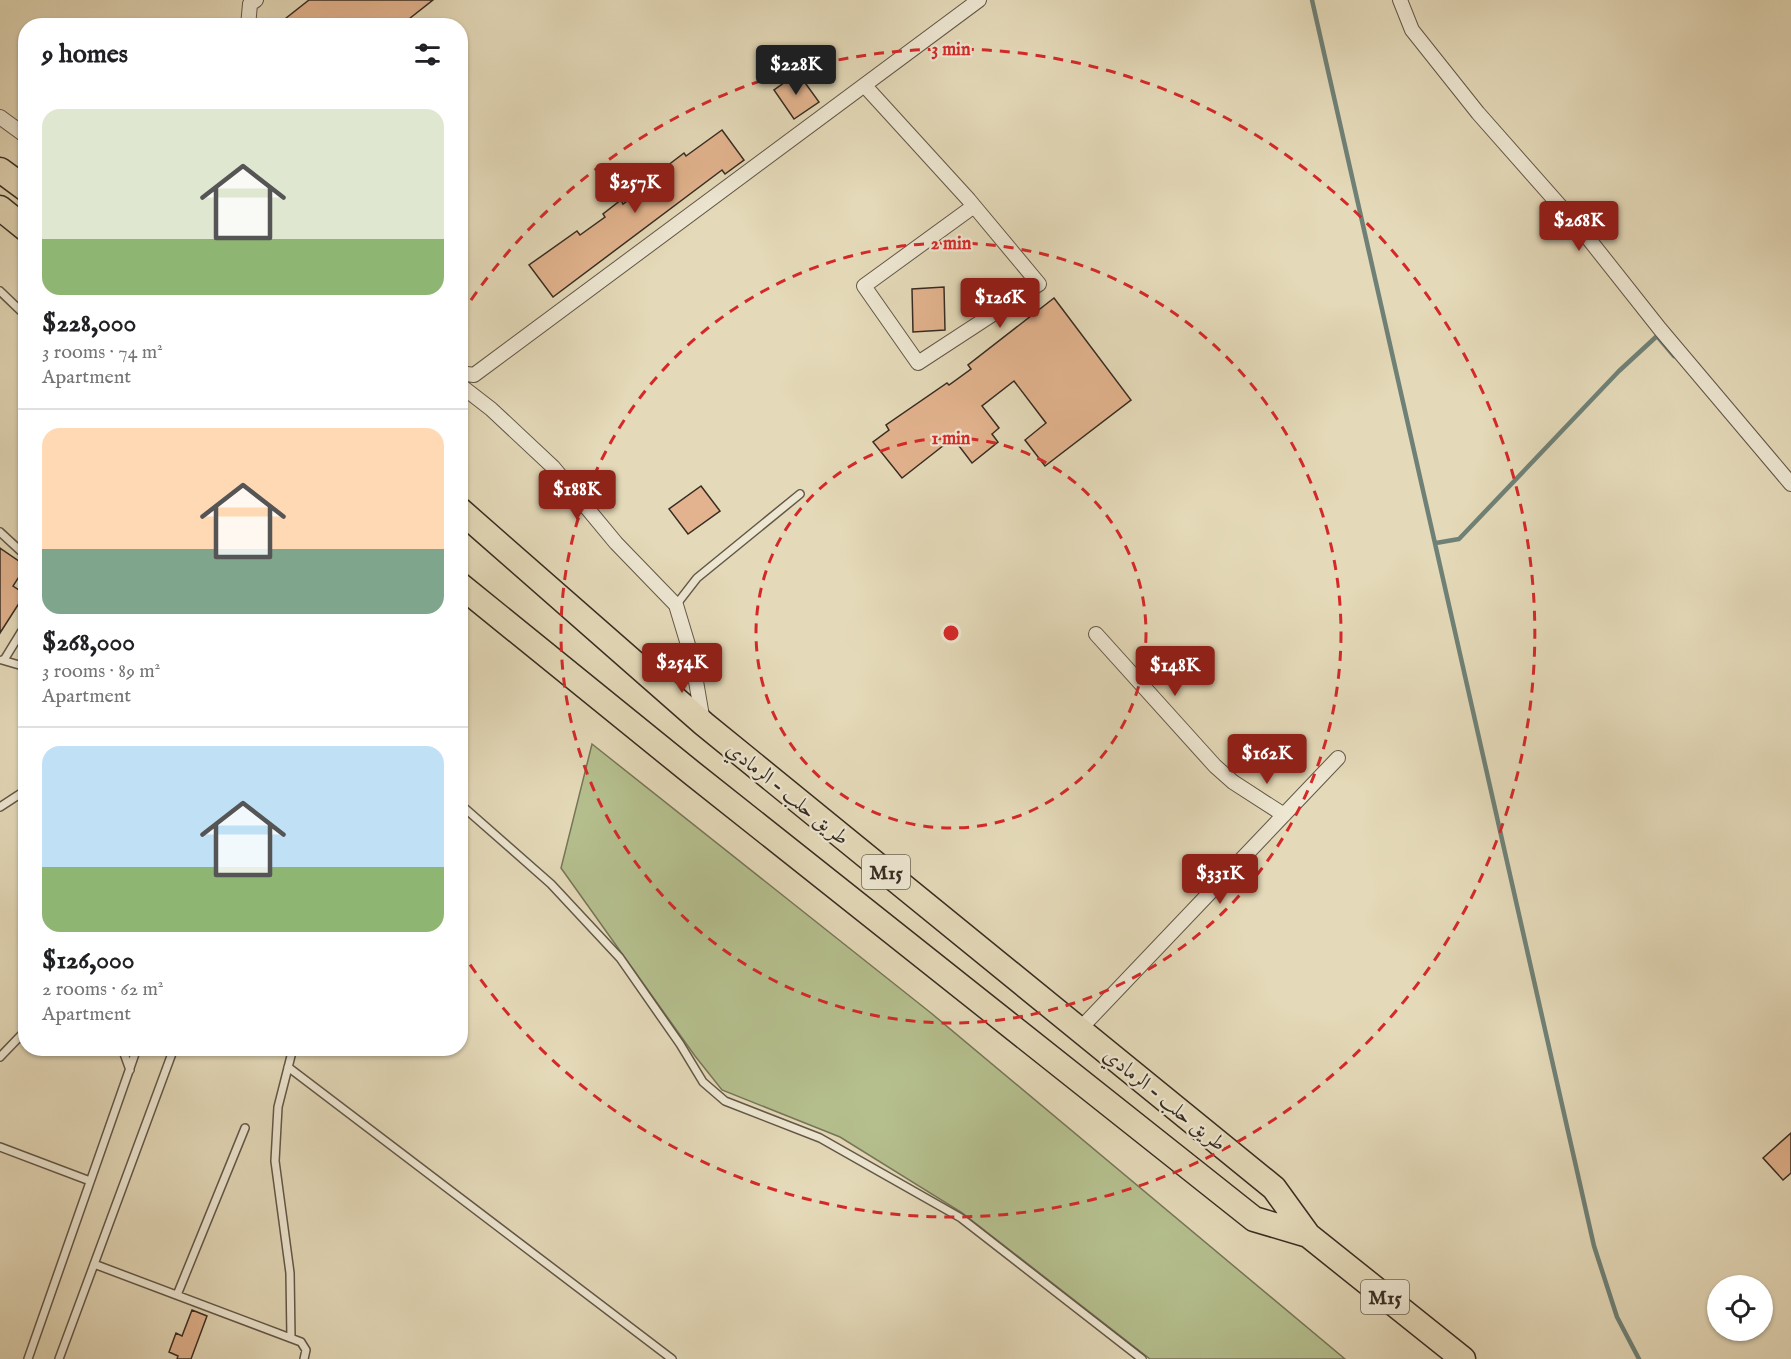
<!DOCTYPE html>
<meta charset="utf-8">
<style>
:root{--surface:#fff;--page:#f6f6f6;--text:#202124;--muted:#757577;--line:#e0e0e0;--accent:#8f2418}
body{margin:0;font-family:"IM FELL English",Amiri,serif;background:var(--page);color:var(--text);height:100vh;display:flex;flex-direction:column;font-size:22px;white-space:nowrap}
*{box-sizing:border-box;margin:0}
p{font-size:20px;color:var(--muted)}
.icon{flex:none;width:33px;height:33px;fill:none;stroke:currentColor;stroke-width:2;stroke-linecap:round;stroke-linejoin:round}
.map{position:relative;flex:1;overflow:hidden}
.details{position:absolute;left:18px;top:18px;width:450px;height:1038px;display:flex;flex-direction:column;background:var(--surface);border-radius:24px;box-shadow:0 2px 4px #0004}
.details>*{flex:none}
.tools{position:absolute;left:1707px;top:1275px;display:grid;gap:12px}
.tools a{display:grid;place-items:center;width:66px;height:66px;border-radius:50%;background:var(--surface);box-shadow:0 2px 4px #0004;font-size:30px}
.price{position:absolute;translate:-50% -51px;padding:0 14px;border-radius:6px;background:var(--accent);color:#fff;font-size:20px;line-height:39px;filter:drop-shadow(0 2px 3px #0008)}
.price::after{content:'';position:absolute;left:50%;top:36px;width:18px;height:14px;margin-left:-9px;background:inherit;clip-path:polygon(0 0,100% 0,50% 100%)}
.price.on{background:#222;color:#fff}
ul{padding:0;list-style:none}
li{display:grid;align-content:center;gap:12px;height:318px;padding:0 24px}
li+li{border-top:2px solid var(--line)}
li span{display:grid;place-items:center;height:186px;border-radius:18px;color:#555}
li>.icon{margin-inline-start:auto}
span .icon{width:108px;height:108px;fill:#fffc;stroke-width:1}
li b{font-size:26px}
h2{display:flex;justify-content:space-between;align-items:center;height:72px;padding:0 24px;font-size:26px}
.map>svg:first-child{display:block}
.green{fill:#b5bf8e;stroke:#767658;stroke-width:1.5}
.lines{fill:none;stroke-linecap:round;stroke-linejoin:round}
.stream{stroke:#6f8176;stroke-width:4.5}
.building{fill:#e2b38e;stroke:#372c22;stroke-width:1.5}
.service-casing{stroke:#625748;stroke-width:10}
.minor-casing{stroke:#625748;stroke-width:16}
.trunk-casing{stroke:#372c22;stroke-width:27}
.service{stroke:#ede6d1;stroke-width:7}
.minor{stroke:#ede6d1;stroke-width:14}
.trunk{stroke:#e4d9b8;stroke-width:24}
.ring{fill:none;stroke:#d62828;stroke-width:3;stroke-dasharray:10 8}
.labels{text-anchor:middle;stroke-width:4.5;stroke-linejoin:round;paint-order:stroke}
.shield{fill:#ede6d1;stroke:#6e6456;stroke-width:1.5}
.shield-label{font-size:20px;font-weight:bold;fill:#372c22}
.street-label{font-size:21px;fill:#372c22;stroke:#ede6d1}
.centre{fill:#d62828;stroke:#ede6d1;stroke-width:3}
.ring-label{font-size:18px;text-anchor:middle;font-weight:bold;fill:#d62828;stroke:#ede6d1;stroke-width:4.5;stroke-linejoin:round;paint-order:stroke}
</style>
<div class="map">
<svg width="1791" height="1359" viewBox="0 0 1791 1359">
<rect width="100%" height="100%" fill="#e4d9b8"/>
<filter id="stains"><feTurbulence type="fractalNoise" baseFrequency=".00333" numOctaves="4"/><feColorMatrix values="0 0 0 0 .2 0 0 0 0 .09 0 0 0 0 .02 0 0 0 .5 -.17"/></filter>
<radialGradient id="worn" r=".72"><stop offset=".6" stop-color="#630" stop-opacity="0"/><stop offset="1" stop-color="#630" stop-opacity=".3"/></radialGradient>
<path class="green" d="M592 744 931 1013 1345 1359H1150L961 1212 840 1137 722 1090 695 1056 561 868Z"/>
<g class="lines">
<path class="stream" d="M1312 0 1594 1246 1617 1317 1639 1359
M1436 543 1459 539 1619 371 1657 336 1674 356"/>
</g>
<path class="building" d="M309 0H433L400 26H276Z
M798 73 819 102 794 119 774 90Z
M722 130 744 160 725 174 722 170 553 297 529 265 577 231 580 235 605 217 603 214 621 200 623 204 669 170 667 166 684 153 686 156Z
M944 287 945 330 913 332 912 289Z
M1054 298 1131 400 1045 466 1025 440 1046 423 1014 381 982 406 999 428 992 434 998 442 972 463 953 438 902 478 873 442 889 430 886 425 947 383 949 385 971 369 968 365Z
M701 486 720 511 688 534 669 509Z
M0 548 26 566 13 586 25 594 0 633Z
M1791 1133V1173L1783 1180 1763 1158Z
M192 1310 207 1316 191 1359H177L178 1356 169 1352 176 1333 182 1336Z"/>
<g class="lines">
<defs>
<path id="service" d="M0 291 26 316
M0 532 26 556
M676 605 697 578 800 494
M2 660 26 667
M4 660 26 624
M460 804 551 884 620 958 680 1044 703 1082 725 1101 820 1138 961 1218 1142 1359
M0 807 26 790
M122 1048 130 1070
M0 1057 26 1030
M288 1067 672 1359
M0 1147 90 1181
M94 1264 301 1342 306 1350 304 1359
M177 1295 245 1128
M291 1338 290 1273 275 1161 278 1107 293 1048
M28 1359 137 1048
M59 1359 174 1048"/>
<path id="minor" d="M1400 0 1412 30 1478 113 1584 233 1660 329 1791 484
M248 26 250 4 256 0
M865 86 969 200 1039 284 918 363 864 286 974 206
M0 117 26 136
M460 373 474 375 979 0
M460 385 491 409 553 467 616 543 676 605 692 658 703 722
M1096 634 1215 766 1233 782 1284 815
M1079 1030 1338 758"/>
<path id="trunk" d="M0 170 26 189
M0 208 26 229
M460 510 704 724 1274 1188 1308 1235 1463 1359
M460 585 692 773 1254 1219 1308 1235"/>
</defs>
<use href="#service" class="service-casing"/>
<use href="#minor" class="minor-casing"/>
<use href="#trunk" class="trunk-casing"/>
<use href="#service" class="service"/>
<use href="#minor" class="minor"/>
<use href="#trunk" class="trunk"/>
</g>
<g class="ring">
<circle cx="951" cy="633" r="195"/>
<circle cx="951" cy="633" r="390"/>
<path d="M461 315A584 584 0 1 1 461 951"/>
</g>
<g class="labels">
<g class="shield">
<rect x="862" y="855" width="48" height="34" rx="4.5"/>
<rect x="1361" y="1280" width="48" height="34" rx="4.5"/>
</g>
<g class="shield-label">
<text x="886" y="879">M15</text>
<text x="1385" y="1304">M15</text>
</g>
<g class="street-label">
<text transform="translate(788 793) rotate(39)" y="7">طريق حلب - الرمادي</text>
<text transform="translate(1165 1099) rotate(39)" y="7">طريق حلب - الرمادي</text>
</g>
</g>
<circle cx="951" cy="633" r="9" class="centre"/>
<g class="ring-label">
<text x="951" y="55">3 min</text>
<text x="951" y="249">2 min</text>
<text x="951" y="444">1 min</text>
</g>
<rect width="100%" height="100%" filter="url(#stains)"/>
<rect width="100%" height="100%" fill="url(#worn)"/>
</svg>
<div class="tools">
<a><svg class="icon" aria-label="locate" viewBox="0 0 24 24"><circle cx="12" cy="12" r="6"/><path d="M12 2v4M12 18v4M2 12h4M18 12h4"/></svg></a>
</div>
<b class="price on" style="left:796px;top:96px">$228K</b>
<b class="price" style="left:635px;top:214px">$257K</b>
<b class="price" style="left:1579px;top:252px">$268K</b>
<b class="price" style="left:1000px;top:329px">$126K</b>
<b class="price" style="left:577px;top:521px">$188K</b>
<b class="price" style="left:682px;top:694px">$254K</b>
<b class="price" style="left:1175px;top:697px">$148K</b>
<b class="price" style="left:1267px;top:785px">$162K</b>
<b class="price" style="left:1220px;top:905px">$331K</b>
<section class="details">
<h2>9 homes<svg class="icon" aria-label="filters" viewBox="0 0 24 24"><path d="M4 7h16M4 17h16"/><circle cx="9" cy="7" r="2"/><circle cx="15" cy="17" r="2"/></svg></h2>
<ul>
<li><span style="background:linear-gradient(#dfe7d0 70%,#8fb573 0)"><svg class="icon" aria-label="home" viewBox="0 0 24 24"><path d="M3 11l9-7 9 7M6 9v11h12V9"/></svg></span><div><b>$228,000</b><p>3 rooms · 74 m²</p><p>Apartment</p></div></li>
<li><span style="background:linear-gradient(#ffd9b3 65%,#7fa58c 0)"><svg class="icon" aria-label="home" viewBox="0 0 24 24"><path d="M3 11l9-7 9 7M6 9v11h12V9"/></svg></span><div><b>$268,000</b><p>3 rooms · 89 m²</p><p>Apartment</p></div></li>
<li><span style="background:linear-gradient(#bfe0f5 65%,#8fb573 0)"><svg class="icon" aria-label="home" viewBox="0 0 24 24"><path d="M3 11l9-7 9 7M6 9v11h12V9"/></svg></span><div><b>$126,000</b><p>2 rooms · 62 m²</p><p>Apartment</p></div></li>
</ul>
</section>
</div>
